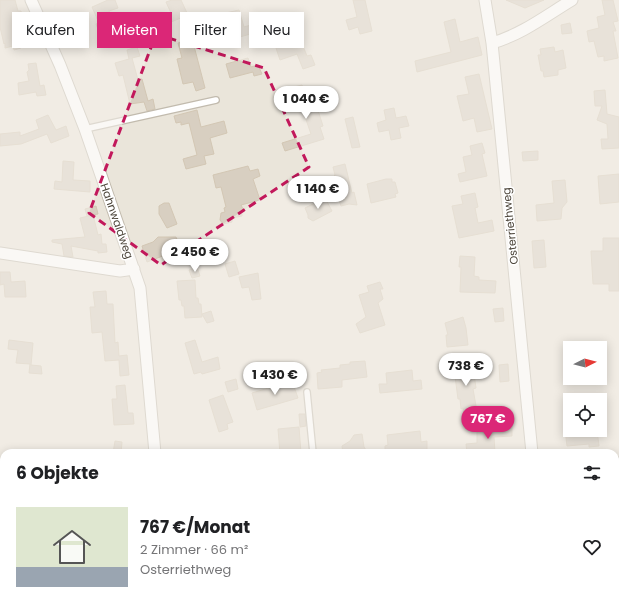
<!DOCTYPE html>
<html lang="de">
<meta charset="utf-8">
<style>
:root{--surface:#fff;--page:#f6f6f6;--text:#202124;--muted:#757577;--line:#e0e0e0;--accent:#db2777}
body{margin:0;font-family:Poppins,sans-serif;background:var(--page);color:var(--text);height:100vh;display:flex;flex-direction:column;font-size:15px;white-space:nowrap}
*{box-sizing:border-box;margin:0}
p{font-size:13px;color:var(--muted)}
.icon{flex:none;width:22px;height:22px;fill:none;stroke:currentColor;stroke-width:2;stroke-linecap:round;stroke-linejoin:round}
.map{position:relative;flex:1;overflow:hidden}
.panel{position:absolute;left:0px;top:449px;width:619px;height:156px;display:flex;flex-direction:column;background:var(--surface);border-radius:12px 12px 0 0;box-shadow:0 2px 10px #0003}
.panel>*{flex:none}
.top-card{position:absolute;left:12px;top:12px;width:400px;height:36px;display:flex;gap:8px}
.needle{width:26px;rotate:84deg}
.tools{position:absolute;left:563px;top:341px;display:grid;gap:8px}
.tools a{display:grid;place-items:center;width:44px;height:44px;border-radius:0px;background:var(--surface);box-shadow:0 2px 10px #0003;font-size:20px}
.price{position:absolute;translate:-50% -34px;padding:0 9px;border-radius:14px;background:#fff;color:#222;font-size:13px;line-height:26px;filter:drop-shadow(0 1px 2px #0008)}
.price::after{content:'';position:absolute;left:50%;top:24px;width:12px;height:9px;margin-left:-6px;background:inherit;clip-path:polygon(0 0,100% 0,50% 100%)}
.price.on{background:var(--accent);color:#fff}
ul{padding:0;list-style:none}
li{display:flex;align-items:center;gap:12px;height:100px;padding:0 16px}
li+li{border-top:1px solid var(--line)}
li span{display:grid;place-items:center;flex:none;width:112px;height:80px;border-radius:0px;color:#555}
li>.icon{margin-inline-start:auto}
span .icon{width:48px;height:48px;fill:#fffc;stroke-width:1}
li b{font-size:17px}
h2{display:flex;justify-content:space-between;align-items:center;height:48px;padding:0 16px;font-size:17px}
.pill{padding:0 14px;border-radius:0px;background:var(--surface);box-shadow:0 2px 10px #0003;font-size:14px;line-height:36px}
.pill.on{background:var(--accent);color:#fff}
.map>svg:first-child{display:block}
.residential{fill:#eae5da;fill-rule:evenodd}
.building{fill:#d8cfc1;stroke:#d3c7b4}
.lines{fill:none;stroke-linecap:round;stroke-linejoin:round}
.lane-casing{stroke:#c2bbae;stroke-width:8}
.street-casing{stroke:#c2bbae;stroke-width:13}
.lane{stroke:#fff;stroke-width:5.5}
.street{stroke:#fff;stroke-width:11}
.marked{fill:none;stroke:#c2185b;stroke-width:3;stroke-dasharray:8 5;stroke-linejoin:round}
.labels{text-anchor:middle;stroke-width:3;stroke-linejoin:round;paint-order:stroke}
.street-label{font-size:11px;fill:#4b4439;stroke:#fff}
</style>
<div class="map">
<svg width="619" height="605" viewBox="0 0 619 605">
<rect width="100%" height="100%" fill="#f6f3ec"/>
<path class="residential" d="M0 0H619V605H0ZM570 348H600V378H570ZM570 400H600V430H570ZM4 453H615V601H4Z"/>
<path class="building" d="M0 0H15L18 11H21L23 24H19L22 39H20L21 48 14 50 13 46 5 48V43L4 44 0 27Z
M108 0H115L118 8 109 11 115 25 99 32 96 24 99 23 92 7Z
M172 0H181L188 15 171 22 168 14 171 13 166 2Z
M353 0H365L372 31 360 34 358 27 349 30 346 20 357 17Z
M506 0H544L525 8Z
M602 0H613L618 21 613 22 616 31H613L618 58 604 61V56L598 57 594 41 589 42 587 31 599 28 597 17 605 15Z
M239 10 244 27 251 25 254 33 229 40 224 22 219 24 217 15Z
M455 19 460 42 478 37 482 55 417 72 415 61 451 52 444 22Z
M570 23 572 33 562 34 561 25Z
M200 35 202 44 194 46 205 88 196 91 193 82 183 84 177 59 182 58 178 43 192 40V37Z
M299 36 307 56 311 55 315 65 303 69 297 54 280 60 275 45Z
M137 47 140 56 132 58 138 80 142 79 148 101 153 99 155 109 147 111 144 102 130 104 123 75 119 76 115 63 129 59 127 50Z
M554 47 555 52 563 50 566 68 558 70V75L544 77 543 71H541L538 55H541L540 49Z
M248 58 251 67 258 65 262 74 254 76 253 72 230 78 226 64Z
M36 63 40 86 44 85 46 95 37 96 36 92 19 95 18 83 29 81 27 72 29 70 28 64Z
M479 74 492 129 477 132 474 118 463 121 457 96 469 94 465 77Z
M302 85 307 100 314 98 323 126 320 127 324 139 285 151 282 143 311 134 302 108 297 110 290 88Z
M605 90 607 114 619 117V148L602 149 601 139H608L607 124 597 120 602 106H595L594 91Z
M394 108 396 118 406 116 409 126 399 128 401 138 391 140 389 130 379 132 377 123 386 120 384 110Z
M197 110 201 127 224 121 227 133 210 138 214 154 204 156 206 164 186 169 183 159 197 155 189 123 181 125V122L176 123 174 116Z
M48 115 56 130 66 126 69 136 51 143 47 134 21 144 0 146V134L20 132V136L39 129 36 120Z
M353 117 360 147 352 148 345 119Z
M482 143 485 153 482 154 487 176 460 182 458 174 466 172 463 157 472 155 470 146Z
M538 151V160L523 161 522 152Z
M63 161 74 162 73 180 90 181V192L54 189 55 181 62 182Z
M345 164 352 193 354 192 357 205 349 204 341 206 337 195 333 177 335 175 333 167Z
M248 166 250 171 258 169 260 176 253 179 260 200 241 205 244 211H242V216L232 218V222L223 224 220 220 221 213 225 212 224 208 226 207 221 187 216 188 213 175Z
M619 174V202L600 204 598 176Z
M386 179H392V182H395L398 193 395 194 396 197 371 203 367 184Z
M565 180 567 202 562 208 561 219 537 221 536 205 554 203 552 181Z
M475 193 478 207 475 208 478 223 492 220 494 231 459 238 452 206 463 204 461 196Z
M325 198 332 211 313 221 308 218V215L305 208Z
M164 203H169L177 224 167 228 159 214V206Z
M96 206 98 214 87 216 85 209Z
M93 215 98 235 101 234 102 244H106L107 252 98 253V251L71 246 73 257 64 256 62 244 52 242V240L85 237 80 218Z
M158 237H176L181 249 147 262 142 246 153 242Z
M603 238H619V291H609V284H593L591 251H603Z
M544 240 546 267 534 268 532 241Z
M460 256 475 257 474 276 479 277V280L496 281 495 293 460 292 461 267H459Z
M235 261 239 274 229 277 225 264Z
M197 267 200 276 192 278 189 270Z
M0 272H10L11 282 25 281 26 297H5L4 284 0 285Z
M258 273 261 299 252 300 249 287 242 288 239 277Z
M195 280 196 298H198L199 304H201L202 317 185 318 184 306H182L181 300H179L177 281Z
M380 282 383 289H380L383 299 378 303 385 325 360 333 356 324 366 317 359 295 369 292 367 286Z
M106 291 107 304H113L115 343 118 342 119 356 127 355 129 375 120 376 119 360 105 361 102 332 92 333 90 307H95L93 292Z
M503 308 504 321 495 322 493 309Z
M211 311 214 321 207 323 202 314Z
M463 317 466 328 468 345 447 347 446 335H448L445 323Z
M9 340 33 343 31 365 41 366 42 374 29 373 30 364 16 363 18 350 8 349Z
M195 340 202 362 218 357 220 369 202 374 201 372 194 374 185 343Z
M472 359 476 388 473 389 478 417 464 418 463 408 461 409 460 399H458L453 361Z
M365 361 367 377 342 380V387L318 389 317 373 322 372 321 370 340 368V365L350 364V362Z
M508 364 509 381 500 382 499 365Z
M412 370 413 381 421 380 422 389 380 393 379 384H387L386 373Z
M236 379 238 389 228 392 225 382Z
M292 381 298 398 257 410 252 393Z
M125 385 128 413H133L134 424 114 425 112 399H117L116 386Z
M223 395 233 422 227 424 228 429 219 432 209 400Z
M299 414H305L306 426 300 427Z
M512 426V436L494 437 495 453H467L466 444 477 443V429Z
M299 427 301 453H280L278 429Z
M565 430H597L599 446 589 447V444L567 446Z
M420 431 421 442 427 441V450L406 452V453H385V446L388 445 387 435Z
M362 434 364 447 368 453H343L342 446 350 441 354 435Z
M115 441 122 442 121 453H113Z"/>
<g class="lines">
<defs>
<path id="lane" d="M85 129 216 100
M307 392 313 453"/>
<path id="street" d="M31 0 60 65 85 129 140 288 155 453
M485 0 492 43 532 453
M492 43C521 35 547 15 572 0
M0 253 120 271 134 269
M615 464 619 463
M0 486H4
M545 601V605
M158 605V601"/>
</defs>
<use href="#lane" class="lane-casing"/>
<use href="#street" class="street-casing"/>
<use href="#lane" class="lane"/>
<use href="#street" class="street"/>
</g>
<path d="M0 0H619V605H0ZM156 34 264 68 309 167 161 265 89 213Z" fill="#f6f3ec" fill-opacity=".55" fill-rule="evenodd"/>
<path class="marked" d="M156 34 264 68 309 167 161 265 89 213Z"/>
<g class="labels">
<g class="street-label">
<text transform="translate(117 221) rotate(71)" y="4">Hahnwaldweg</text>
<text transform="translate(510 226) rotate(-96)" y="4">Osterriethweg</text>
</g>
</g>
</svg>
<div class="tools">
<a><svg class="needle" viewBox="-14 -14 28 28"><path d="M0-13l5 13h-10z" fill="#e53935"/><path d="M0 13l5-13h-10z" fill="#757577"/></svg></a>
<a><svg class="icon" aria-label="locate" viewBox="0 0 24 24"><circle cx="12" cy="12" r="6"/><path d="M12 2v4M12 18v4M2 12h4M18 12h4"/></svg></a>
</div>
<b class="price" style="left:306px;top:120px">1 040 €</b>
<b class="price" style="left:318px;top:210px">1 140 €</b>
<b class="price" style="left:195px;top:273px">2 450 €</b>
<b class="price" style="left:466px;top:387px">738 €</b>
<b class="price" style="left:275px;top:396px">1 430 €</b>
<b class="price on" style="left:488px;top:440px">767 €</b>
<div class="top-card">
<a class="pill">Kaufen</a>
<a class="pill on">Mieten</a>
<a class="pill">Filter</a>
<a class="pill">Neu</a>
</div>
<section class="panel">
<h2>6 Objekte<svg class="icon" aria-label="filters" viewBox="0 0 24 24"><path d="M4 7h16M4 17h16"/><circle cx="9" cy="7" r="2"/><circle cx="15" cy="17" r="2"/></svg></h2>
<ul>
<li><span style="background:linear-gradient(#dfe7d0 75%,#9aa5b1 0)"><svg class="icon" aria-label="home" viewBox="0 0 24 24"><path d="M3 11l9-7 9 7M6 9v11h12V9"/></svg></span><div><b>767 €/Monat</b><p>2 Zimmer · 66 m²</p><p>Osterriethweg</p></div><svg class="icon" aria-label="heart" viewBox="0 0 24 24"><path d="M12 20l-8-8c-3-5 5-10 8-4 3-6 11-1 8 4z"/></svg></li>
</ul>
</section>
</div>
